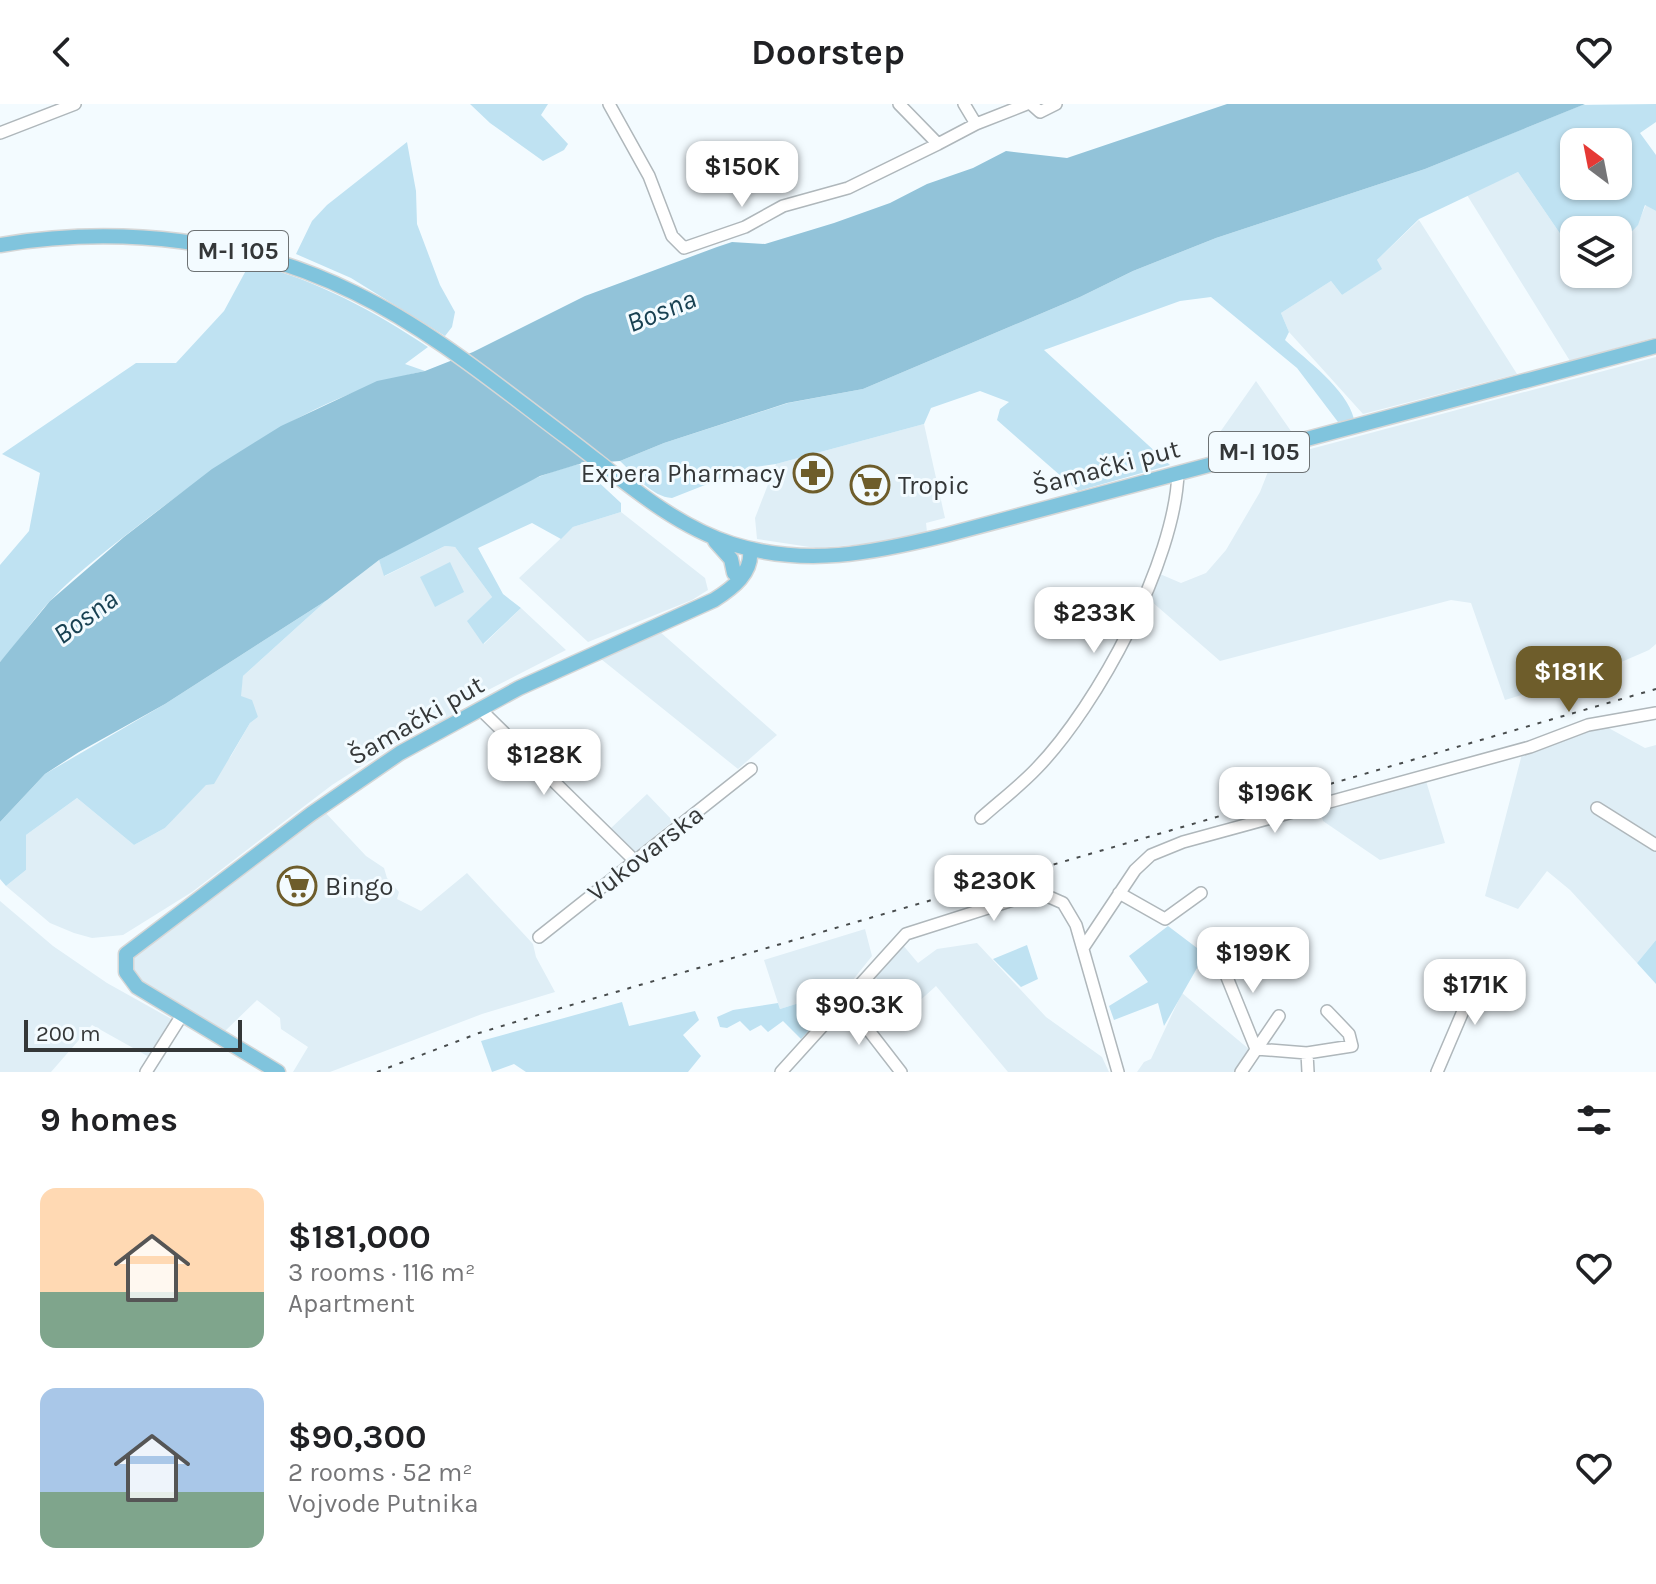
<!DOCTYPE html>
<meta charset="utf-8">
<style>
:root{--surface:#fff;--page:#f6f6f6;--text:#202124;--muted:#757577;--accent:#6e5d2b}
body{margin:0;font-family:Karla,sans-serif;background:var(--page);color:var(--text);height:100vh;display:flex;flex-direction:column;font-size:30px;white-space:nowrap}
*{box-sizing:border-box;margin:0}
p{font-size:26px;color:var(--muted)}
.icon{flex:none;width:44px;height:44px;fill:none;stroke:currentColor;stroke-width:2;stroke-linecap:round;stroke-linejoin:round}
.map{position:relative;height:968px;overflow:hidden}
.side{display:flex;flex-direction:column;background:var(--surface);flex:1}
.side>*{flex:none}
.needle{width:52px;rotate:328deg}
.tools{position:absolute;left:1560px;top:24px;display:grid;gap:16px}
.tools a{display:grid;place-items:center;width:72px;height:72px;border-radius:16px;background:var(--surface);box-shadow:0 2px 6px #0004;font-size:40px}
.scale{position:absolute;left:24px;bottom:20px;width:218px;box-sizing:border-box;padding-left:8px;border:4px solid #343738;border-top:0;font-size:22px;line-height:28px;white-space:nowrap;color:#343738;-webkit-text-stroke:6px #f3fbff;paint-order:stroke}
.price{position:absolute;translate:-50% -68px;padding:0 18px;border-radius:16px;background:#fff;color:#222;font-size:26px;line-height:52px;filter:drop-shadow(0 2px 4px #0008)}
.price::after{content:'';position:absolute;left:50%;top:48px;width:24px;height:18px;margin-left:-12px;background:inherit;clip-path:polygon(0 0,100% 0,50% 100%)}
.price.on{background:var(--accent);color:#fff}
ul{padding:0;list-style:none}
li{display:flex;align-items:center;gap:24px;height:200px;padding:0 40px}
li span{display:grid;place-items:center;flex:none;width:224px;height:160px;border-radius:16px;color:#555}
li>.icon{margin-inline-start:auto}
span .icon{width:96px;height:96px;fill:#fffc;stroke-width:1}
li b{font-size:34px}
h2{display:flex;justify-content:space-between;align-items:center;height:96px;padding:0 40px;font-size:34px}
header{display:flex;justify-content:space-between;align-items:center;height:104px;padding:0 40px;background:var(--surface);font-size:36px;font-weight:700}
.map>svg:first-child{display:block}
.built{fill:#dfeef6}
.green{fill:#bfe2f2;fill-rule:evenodd}
.water{fill:#92c3d9}
.lines{fill:none;stroke-linecap:round;stroke-linejoin:round}
.minor-casing{stroke:#afb7bb;stroke-width:14}
.major-casing{stroke:#d6d7d7;stroke-width:17}
.minor{stroke:#fff;stroke-width:11}
.major{stroke:#80c4dd;stroke-width:14}
.rail{stroke:#484c4d;stroke-width:2;stroke-dasharray:4 8;stroke-linecap:butt}
.labels{text-anchor:middle;stroke-width:6;stroke-linejoin:round;paint-order:stroke}
.shield{fill:#f3fbff;stroke:#6d7274;stroke-width:2}
.shield-label{font-size:24px;font-weight:bold;fill:#343738}
.street-label{font-size:26px;fill:#343738;stroke:#f3fbff}
.poi-label{font-size:26px;fill:#343738;stroke:#f3fbff;text-anchor:start}
.water-label{font-size:28px;font-style:italic;fill:#184152;stroke:#f3fbff}
</style>
<header><svg class="icon" aria-label="back" viewBox="0 0 24 24"><path d="M15 5l-7 7 7 7"/></svg>Doorstep<svg class="icon" aria-label="heart" viewBox="0 0 24 24"><path d="M12 20l-8-8c-3-5 5-10 8-4 3-6 11-1 8 4z"/></svg></header>
<div class="map">
<svg width="1656" height="968" viewBox="0 0 1656 968">
<rect width="100%" height="100%" fill="#f3fbff"/>
<path class="built" d="M1518 68 1574 150V170H1618V142L1637 121 1646 101 1656 107V233L1570 257 1467 91Z
M1419 116 1517 270 1363 310 1289 228 1281 209 1331 177 1342 191 1381 165 1376 157Z
M1656 253V540L1649 546 1596 569 1505 596 1471 499 1451 496 1220 557 1151 497 1160 470 1181 479 1206 469 1226 446 1260 388 1273 355Z
M1256 277 1293 330 1224 348 1219 346 1218 331Z
M924 320 945 414 926 419 927 428 879 439 816 444 757 435 755 414 776 360Z
M621 408 705 474 708 486 692 496 588 538 519 474 573 423Z
M445 442 455 443 492 493 476 509 484 540 521 504 566 546 459 601 460 606 436 620 432 617 332 681 192 788 123 831 92 834 74 829 50 819 6 782 26 766V731L77 694 134 741 165 724 231 652 250 619 258 613 240 592 243 572 327 496 379 456 385 472Z
M659 527 777 631 738 665 601 555Z
M1605 622 1645 644 1656 641V836L1637 859 1570 786 1547 767 1518 805 1485 792 1522 650Z
M1426 677 1445 739 1380 756 1323 717 1321 708Z
M647 690 673 717 634 749 610 725Z
M323 706 366 752 384 764 387 774 399 788 397 795 421 807 467 769 533 840 536 853 555 888 482 910 330 968H293L308 943 281 925 280 914 257 896 223 929 140 878 132 865 133 849Z
M0 797 53 842 107 879 175 917 151 954 92 921 51 968H0Z
M865 825 872 852 840 892 834 888 780 905 764 856Z
M977 839 1046 913 1102 953 1109 968H1008L936 882 906 909 873 870 902 840 918 859 937 845Z
M1182 889 1250 946 1235 968H1137L1144 958 1151 955Z"/>
<path class="green" d="M470 0H548L541 11 568 40 564 46 543 57 490 19Z
M1656 0V18L1640 29 1656 51V107L1645 101 1638 121 1618 142V126H1574V150L1518 68 1419 115 1377 156 1382 165 1342 191 1331 177 1281 209 1289 228 1285 236C1307 257 1346 284 1354 315L1338 318 1297 264 1211 193 1180 197 1044 246 1170 361 1078 387 997 316 1000 305 1009 298 980 287 931 304 924 320 776 360 748 364 672 394C652 393 634 370 620 357L664 339 788 299 863 285 1080 193 1133 167 1216 134 1425 65 1582 1ZM1574 38H1618V82H1574Z
M407 38 416 87 417 120 440 181 455 208 452 223 445 232 351 174 296 150 312 117 327 101Z
M250 159C316 176 372 206 428 243L405 260 425 267C320 289 232 350 148 414 115 440 79 466 50 497 32 516 18 539 0 558V461L29 427 40 369 2 350 136 259H176L224 207Z
M579 360 621 399V408L573 423 561 435 532 419 478 444 503 490 521 504 483 540 467 517 492 493 455 443 445 442 384 472 379 456C443 421 508 378 579 360Z
M450 458 464 488 435 503 420 473Z
M327 496 243 572 241 592 252 596 258 613 250 619 214 680 206 681 165 724 134 741 77 694 26 731V766L6 782 0 775V718L45 670 165 600Z
M1168 822 1205 850 1164 922 1158 899 1114 916 1109 902 1148 878 1129 852Z
M1656 836V880L1637 859Z
M1027 841 1038 875 1021 883 993 855Z
M834 888 840 892 801 935 783 917 768 928 761 921 750 927 740 917 727 924 720 923 717 913 733 906 778 899 780 905Z
M622 898 629 922 695 907 699 916 683 931 701 952 688 968H526L514 960 492 968 481 937Z"/>
<path class="water" d="M1227 0H1585L1425 65 1216 134 1133 167 1080 193 863 285 787 299 664 339 620 357 579 360 540 372 379 456 327 496 165 600 79 648 45 670 0 718V558L50 497 124 433 212 365 281 322 377 277 425 267 473 248 585 192 717 143 732 138 765 140 834 119 890 99 927 80 973 64 1006 47 1067 54Z"/>
<g class="lines">
<defs>
<path id="minor" d="M609 0 649 72 672 132 684 144 745 123 783 102 848 84 938 40
M899 0 938 40 976 20 1027 0
M964 0 976 20
M1031 0 1040 8 1056 0
M0 29 75 0
M480 605 634 756
M1597 704 1656 741
M981 714C1000 697 1020 682 1037 664 1098 601 1175 457 1178 369
M1119 789 1165 815 1201 789
M539 833 751 665
M1083 844 1135 766 1151 751 1183 738 1530 643 1588 621 1656 609
M1218 851 1256 945 1307 949 1352 942 1349 930 1327 907
M846 897 901 968
M1307 949 1308 968
M146 968 182 911
M781 968 906 830 1038 788 1063 799 1076 821 1118 968
M1241 968 1279 912
M1437 968 1481 865"/>
<path id="major" d="M0 141C119 121 246 135 355 189 431 226 497 281 565 332 616 370 669 420 732 440 806 463 873 449 946 431L1656 242
M715 437 731 455 734 469
M278 968 137 883 126 868V850L311 710 400 649 519 584 714 496C733 484 753 469 750 445"/>
</defs>
<use href="#minor" class="minor-casing"/>
<use href="#major" class="major-casing"/>
<use href="#minor" class="minor"/>
<use href="#major" class="major"/>
<path class="rail" d="M377 968 479 929 561 904 1656 585"/>
</g>
<defs>
<symbol id="pharmacy-ring" viewBox="-11 -11 22 22"><circle r="9.5" fill="#f3fbff" stroke="#6e5d2b" stroke-width="1.5"/><path d="M-2-6h4v4h4v4h-4v4h-4v-4h-4v-4h4Z" fill="#6e5d2b"/></symbol>
<symbol id="supermarket-ring" viewBox="-11 -11 22 22"><circle r="9.5" fill="#f3fbff" stroke="#6e5d2b" stroke-width="1.5"/><path d="M-6-5.5h2.5l.6 2H6L4.5 2H-2.5L-4.4-4H-6ZM-1.5 3.2a1.3 1.3 0 1 0 .1 0ZM3 3.2a1.3 1.3 0 1 0 .1 0Z" fill="#6e5d2b"/></symbol>
</defs>
<g fill-rule="evenodd">
<use href="#pharmacy-ring" x="791" y="347" width="44" height="44"/>
<use href="#supermarket-ring" x="848" y="359" width="44" height="44"/>
<use href="#supermarket-ring" x="275" y="760" width="44" height="44"/>
</g>
<g class="labels">
<g class="shield">
<rect x="188" y="127" width="100" height="40" rx="6"/>
<rect x="1209" y="328" width="100" height="40" rx="6"/>
</g>
<g class="shield-label">
<text x="238" y="155">M-I 105</text>
<text x="1259" y="356">M-I 105</text>
</g>
<g class="street-label">
<text transform="translate(1106 363) rotate(-15)" y="9">Šamački put</text>
<text transform="translate(416 616) rotate(-30)" y="9">Šamački put</text>
<text transform="translate(645 749) rotate(-38)" y="9">Vukovarska</text>
</g>
<g class="poi-label">
<text x="785" y="378" text-anchor="end">Expera Pharmacy</text>
<text x="898" y="390">Tropic</text>
<text x="325" y="791">Bingo</text>
</g>
<g class="water-label">
<text transform="translate(661 206) rotate(-22)" y="10">Bosna</text>
<text transform="translate(85 512) rotate(-36)" y="10">Bosna</text>
</g>
</g>
</svg>
<div class="tools">
<a><svg class="needle" viewBox="-14 -14 28 28"><path d="M0-13l5 13h-10z" fill="#e53935"/><path d="M0 13l5-13h-10z" fill="#757577"/></svg></a>
<a><svg class="icon" aria-label="layers" viewBox="0 0 24 24"><path d="M12 4l9 5-9 5-9-5zM3 14l9 5 9-5"/></svg></a>
</div>
<div class="scale">200 m</div>
<b class="price" style="left:742px;top:105px">$150K</b>
<b class="price" style="left:1094px;top:551px">$233K</b>
<b class="price on" style="left:1569px;top:610px">$181K</b>
<b class="price" style="left:544px;top:693px">$128K</b>
<b class="price" style="left:1275px;top:731px">$196K</b>
<b class="price" style="left:994px;top:819px">$230K</b>
<b class="price" style="left:1253px;top:891px">$199K</b>
<b class="price" style="left:1475px;top:923px">$171K</b>
<b class="price" style="left:859px;top:943px">$90.3K</b>
</div>
<section class="side">
<h2>9 homes<svg class="icon" aria-label="filters" viewBox="0 0 24 24"><path d="M4 7h16M4 17h16"/><circle cx="9" cy="7" r="2"/><circle cx="15" cy="17" r="2"/></svg></h2>
<ul>
<li><span style="background:linear-gradient(#ffd9b3 65%,#7fa58c 0)"><svg class="icon" aria-label="home" viewBox="0 0 24 24"><path d="M3 11l9-7 9 7M6 9v11h12V9"/></svg></span><div><b>$181,000</b><p>3 rooms · 116 m²</p><p>Apartment</p></div><svg class="icon" aria-label="heart" viewBox="0 0 24 24"><path d="M12 20l-8-8c-3-5 5-10 8-4 3-6 11-1 8 4z"/></svg></li>
<li><span style="background:linear-gradient(#a9c7e8 65%,#7fa58c 0)"><svg class="icon" aria-label="home" viewBox="0 0 24 24"><path d="M3 11l9-7 9 7M6 9v11h12V9"/></svg></span><div><b>$90,300</b><p>2 rooms · 52 m²</p><p>Vojvode Putnika</p></div><svg class="icon" aria-label="heart" viewBox="0 0 24 24"><path d="M12 20l-8-8c-3-5 5-10 8-4 3-6 11-1 8 4z"/></svg></li>
</ul>
</section>
